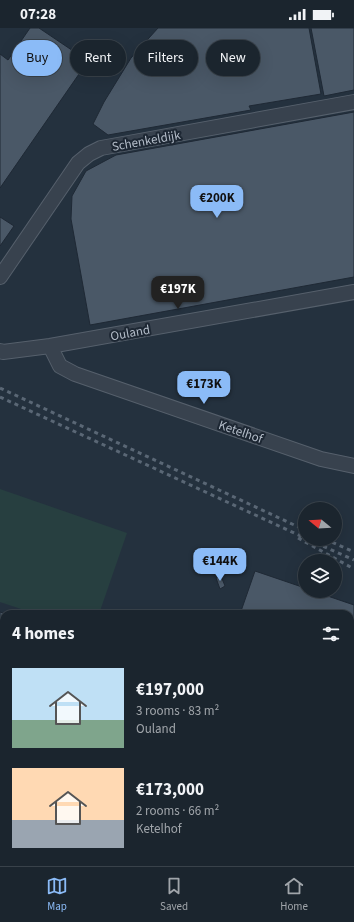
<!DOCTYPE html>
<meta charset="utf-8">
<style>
:root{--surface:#1b252e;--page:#242d36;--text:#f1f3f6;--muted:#a0a5aa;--line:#39424a;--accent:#8bbbf7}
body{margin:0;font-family:"Source Sans 3",sans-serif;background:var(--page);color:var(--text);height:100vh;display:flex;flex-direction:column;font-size:15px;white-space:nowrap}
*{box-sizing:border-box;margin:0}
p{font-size:13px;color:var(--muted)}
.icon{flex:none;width:22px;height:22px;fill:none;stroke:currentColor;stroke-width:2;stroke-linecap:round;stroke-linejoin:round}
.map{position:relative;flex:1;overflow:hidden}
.panel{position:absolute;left:0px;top:582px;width:354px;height:256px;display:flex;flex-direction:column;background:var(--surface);border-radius:12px 12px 0 0;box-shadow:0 4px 16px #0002,0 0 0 1px var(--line)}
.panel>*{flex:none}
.top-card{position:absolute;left:12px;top:12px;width:330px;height:36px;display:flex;gap:8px}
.needle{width:26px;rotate:288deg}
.controls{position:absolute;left:298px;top:474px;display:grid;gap:8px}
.controls a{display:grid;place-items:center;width:44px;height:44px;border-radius:50%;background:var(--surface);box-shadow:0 4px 16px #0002,0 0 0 1px var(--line);font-size:20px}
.price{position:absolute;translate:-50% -34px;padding:0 9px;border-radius:8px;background:var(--accent);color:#111;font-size:13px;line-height:26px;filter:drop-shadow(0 1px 2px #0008)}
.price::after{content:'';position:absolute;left:50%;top:24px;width:12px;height:9px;margin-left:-6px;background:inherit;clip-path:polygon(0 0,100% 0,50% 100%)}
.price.current{background:#222;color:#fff}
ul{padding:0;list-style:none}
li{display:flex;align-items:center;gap:12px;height:100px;padding:0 12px}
li span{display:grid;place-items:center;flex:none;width:112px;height:80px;border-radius:0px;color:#555}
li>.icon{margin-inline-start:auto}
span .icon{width:48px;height:48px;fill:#fffc;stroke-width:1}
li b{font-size:17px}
h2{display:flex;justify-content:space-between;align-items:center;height:48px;padding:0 12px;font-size:17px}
.chip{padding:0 14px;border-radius:18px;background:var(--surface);box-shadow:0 4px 16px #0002,0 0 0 1px var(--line);font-size:14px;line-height:36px}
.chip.current{background:var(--accent);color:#111}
.status{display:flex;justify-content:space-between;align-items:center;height:28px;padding:0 20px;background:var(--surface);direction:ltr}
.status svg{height:11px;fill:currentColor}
.tab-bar{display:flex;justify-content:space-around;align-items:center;height:56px;border-top:1px solid var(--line);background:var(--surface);font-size:11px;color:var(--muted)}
.tab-bar a{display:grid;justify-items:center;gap:2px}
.tab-bar .current{color:var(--accent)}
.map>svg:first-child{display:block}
.green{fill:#273f40}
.building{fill:#4a5867;stroke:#1f2935}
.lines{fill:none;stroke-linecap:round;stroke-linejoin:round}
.service-casing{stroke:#56606c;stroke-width:8}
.minor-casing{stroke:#56606c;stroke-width:16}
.secondary-casing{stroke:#56606c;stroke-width:20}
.path{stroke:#465c5e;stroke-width:2;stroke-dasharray:3 3;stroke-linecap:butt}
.service{stroke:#38424e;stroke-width:7}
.minor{stroke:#38424e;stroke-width:14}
.secondary{stroke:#465261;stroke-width:19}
.rail{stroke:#5a6775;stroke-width:3;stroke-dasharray:4 4;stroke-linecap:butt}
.labels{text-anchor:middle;stroke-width:4;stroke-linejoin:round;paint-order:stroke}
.street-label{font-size:13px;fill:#b4bdc9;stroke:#1d2733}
</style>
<div class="status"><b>07:28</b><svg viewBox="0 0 49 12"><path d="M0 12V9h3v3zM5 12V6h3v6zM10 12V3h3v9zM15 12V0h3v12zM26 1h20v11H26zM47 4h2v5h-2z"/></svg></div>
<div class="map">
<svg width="354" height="838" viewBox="0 0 354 838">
<rect width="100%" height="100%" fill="#24313e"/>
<path class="green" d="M0 461 127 505 99 586H36L0 574Z"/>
<path class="building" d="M30 0H39L88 33 0 160V26L8 32Z
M158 0H309L321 66 249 78 251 82 108 107 93 96 104 74 131 30Z
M311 0H354V62L324 68Z
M354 84V249L90 297 71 191 72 168 86 143 116 127Z
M0 189 14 198 0 218Z
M255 543 305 560V563H313L354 577V628L350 627V586H240Z
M221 548 225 558 220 561 216 550Z
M0 584 6 586H4V600L0 599Z
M4 684V744L0 743V695Z
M0 784 4 785V834H144L141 838H0Z"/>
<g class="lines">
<defs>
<path id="service" d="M231 838 240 834
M322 838 323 834"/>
<path id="minor" d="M0 249 78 135 89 126 101 120 354 74
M50 318 60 338 75 346 321 431 354 438
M0 323 3 324 50 318 354 264"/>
<path id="secondary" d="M0 624 4 626
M350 744 354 745"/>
</defs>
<use href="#service" class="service-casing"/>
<use href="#minor" class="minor-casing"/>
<use href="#secondary" class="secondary-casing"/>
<path class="path" d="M0 605 4 607
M350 725 354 727"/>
<use href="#service" class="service"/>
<use href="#minor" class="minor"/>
<use href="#secondary" class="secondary"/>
<path class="rail" d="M0 360 305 502
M0 369 305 510
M298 510 354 541
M325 511 354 524
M316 515 354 532"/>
</g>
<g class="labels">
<g class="street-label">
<text transform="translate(146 112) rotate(-10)" y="5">Schenkeldijk</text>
<text transform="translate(130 304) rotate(-10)" y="5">Ouland</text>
<text transform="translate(241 403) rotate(19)" y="5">Ketelhof</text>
</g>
</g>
</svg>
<div class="controls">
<a><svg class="needle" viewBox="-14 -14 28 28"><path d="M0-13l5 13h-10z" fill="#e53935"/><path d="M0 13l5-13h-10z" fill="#a0a5aa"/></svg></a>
<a><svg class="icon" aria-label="layers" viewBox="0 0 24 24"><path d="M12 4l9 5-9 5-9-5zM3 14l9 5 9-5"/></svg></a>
</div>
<b class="price" style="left:217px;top:191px">€200K</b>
<b class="price current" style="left:178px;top:282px">€197K</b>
<b class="price" style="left:204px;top:377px">€173K</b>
<b class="price" style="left:220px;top:554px">€144K</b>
<div class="top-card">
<a class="chip current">Buy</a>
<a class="chip">Rent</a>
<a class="chip">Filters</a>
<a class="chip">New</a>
</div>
<section class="panel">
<h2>4 homes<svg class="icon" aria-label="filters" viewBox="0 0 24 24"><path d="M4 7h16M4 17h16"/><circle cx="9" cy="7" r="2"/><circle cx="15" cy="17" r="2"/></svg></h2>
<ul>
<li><span style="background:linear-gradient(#bfe0f5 65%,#7fa58c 0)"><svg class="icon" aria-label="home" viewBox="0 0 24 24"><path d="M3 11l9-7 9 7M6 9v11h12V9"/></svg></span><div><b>€197,000</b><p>3 rooms · 83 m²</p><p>Ouland</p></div></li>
<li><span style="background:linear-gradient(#ffd9b3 65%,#9aa5b1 0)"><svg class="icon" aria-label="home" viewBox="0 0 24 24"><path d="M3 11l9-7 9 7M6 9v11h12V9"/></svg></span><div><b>€173,000</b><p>2 rooms · 66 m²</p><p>Ketelhof</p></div></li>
</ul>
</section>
</div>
<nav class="tab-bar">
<a class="current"><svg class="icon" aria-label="map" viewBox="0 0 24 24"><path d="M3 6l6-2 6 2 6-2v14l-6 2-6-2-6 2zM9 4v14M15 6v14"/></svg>Map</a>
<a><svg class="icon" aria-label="saved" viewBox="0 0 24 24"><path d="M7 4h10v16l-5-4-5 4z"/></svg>Saved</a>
<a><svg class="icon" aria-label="home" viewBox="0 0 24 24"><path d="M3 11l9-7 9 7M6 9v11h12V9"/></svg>Home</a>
</nav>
